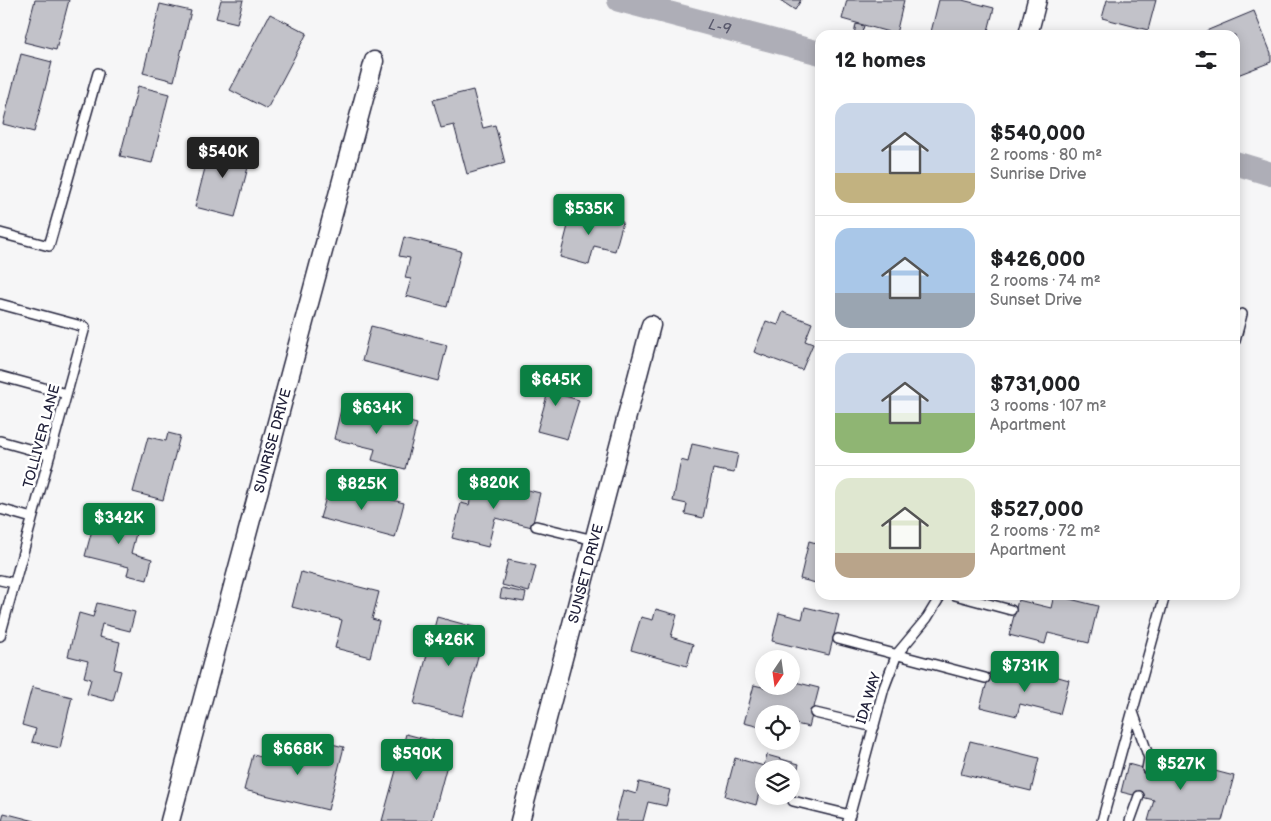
<!DOCTYPE html>
<meta charset="utf-8">
<style>
:root{--surface:#fff;--page:#f6f6f6;--text:#202124;--muted:#757577;--line:#e0e0e0;--accent:#0b8043}
body{margin:0;font-family:"Balsamiq Sans",sans-serif;background:var(--page);color:var(--text);height:100vh;display:flex;flex-direction:column;font-size:19px;white-space:nowrap}
*{box-sizing:border-box;margin:0}
p{font-size:16px;color:var(--muted)}
.icon{flex:none;width:28px;height:28px;fill:none;stroke:currentColor;stroke-width:2;stroke-linecap:round;stroke-linejoin:round}
.map{position:relative;flex:1;overflow:hidden}
.sheet{position:absolute;left:815px;top:30px;width:425px;height:570px;display:flex;flex-direction:column;background:var(--surface);border-radius:15px;box-shadow:0 2px 12px #0003}
.sheet>*{flex:none}
.needle{width:32px;rotate:193deg}
.controls{position:absolute;left:755px;top:650px;display:grid;gap:10px}
.controls a{display:grid;place-items:center;width:45px;height:45px;border-radius:50%;background:var(--surface);box-shadow:0 2px 12px #0003;font-size:25px}
.price{position:absolute;translate:-50% -42px;padding:0 11px;border-radius:5px;background:var(--accent);color:#fff;font-size:16px;line-height:32px;filter:drop-shadow(0 1px 2px #0008)}
.price::after{content:'';position:absolute;left:50%;top:30px;width:15px;height:11px;margin-left:-8px;background:inherit;clip-path:polygon(0 0,100% 0,50% 100%)}
.price.current{background:#222;color:#fff}
ul{padding:0;list-style:none}
li{display:flex;align-items:center;gap:15px;height:125px;padding:0 20px}
li+li{border-top:1px solid var(--line)}
li span{display:grid;place-items:center;flex:none;width:140px;height:100px;border-radius:15px;color:#555}
li>.icon{margin-inline-start:auto}
span .icon{width:60px;height:60px;fill:#fffc;stroke-width:1}
li b{font-size:21px}
h2{display:flex;justify-content:space-between;align-items:center;height:60px;padding:0 20px;font-size:21px}
.map>svg:first-child{display:block}
.lines{fill:none;stroke-linecap:round;stroke-linejoin:round}
.canal{stroke:#aeaeb7;stroke-width:24}
.building{fill:#c2c2c9;stroke:#22223b}
.service-casing{stroke:#22223b;stroke-width:12}
.minor-casing{stroke:#22223b;stroke-width:21}
.service{stroke:#fff;stroke-width:9}
.minor{stroke:#fff;stroke-width:18}
.labels{text-anchor:middle;stroke-width:5;stroke-linejoin:round;paint-order:stroke}
.street-label{font-size:14px;fill:#22223b;stroke:#fff}
.water-label{font-size:15px;font-style:italic;fill:#5a5a6d;stroke:#fff}
</style>
<div class="map">
<svg width="1271" height="821" viewBox="0 0 1271 821">
<rect width="100%" height="100%" fill="#f6f6f7"/>
<filter id="ink" filterUnits="userSpaceOnUse"><feTurbulence type="fractalNoise" baseFrequency=".02" numOctaves="2"/><feDisplacementMap in="SourceGraphic" scale="10" xChannelSelector="R" yChannelSelector="G"/><feConvolveMatrix kernelMatrix="1 2 1 2 8 2 1 2 1" color-interpolation-filters="sRGB"/></filter>
<g filter="url(#ink)">
<g class="lines">
<g class="canal">
<path id="s1" d="M619 0 820 53"/>
<path d="M1235 163 1271 174"/>
</g>
</g>
<path class="building" d="M35 0H69L56 50 24 42Z
M221 0H243L237 23 216 18Z
M780 0H801L795 10Z
M847 0H904L896 34 842 19Z
M939 0H962L994 8 987 35H943L931 32Z
M1107 0H1156L1148 30 1102 18Z
M160 4 191 11 174 81 143 73Z
M1254 11 1271 53V62L1235 76V35H1207L1206 31Z
M270 14 307 33 267 109 230 90Z
M856 24 864 26 861 35H854Z
M21 54 52 62 34 132 3 124Z
M138 86 169 94 152 163 120 156Z
M473 90 483 128 495 125 505 163 467 174 454 125 441 128 433 100Z
M212 141 252 152 235 217 195 207Z
M572 210 623 222 615 251 594 246 589 265 560 257Z
M404 237 461 251 447 307 406 296 411 279 405 278 410 258 399 256Z
M783 312 812 323 805 341 813 344 802 370 754 352 766 321 778 325Z
M371 326 447 345 438 381 362 361Z
M543 370 563 376 558 394 579 400 567 439 537 431 548 392 537 389Z
M342 405 417 424 405 469 372 460 375 449 334 439Z
M168 433 180 436 163 500 133 492 148 437 166 441Z
M692 444 738 454 734 473 713 469 703 518 685 514 687 504 673 501 681 460 688 462Z
M476 477 540 493 532 527 495 518 488 547 452 538 461 503 469 505Z
M330 484 404 503 395 538 320 518Z
M109 511 140 518 131 553 152 559 147 580 127 575 129 567 85 556 92 530 104 533Z
M809 541 820 544V584L800 579Z
M508 560 536 566 529 592 502 585Z
M301 572 379 592 372 619 379 621 370 657 335 648 342 620 292 607Z
M502 588 526 593 524 602 500 598Z
M1054 595 1098 606 1089 643 1048 633 1045 644 1009 635 1018 600 1051 608Z
M97 603 135 612 130 631 102 624 99 637 120 642 114 669 121 671 113 701 87 694 91 679 84 677 88 661 68 656 79 613 93 617Z
M805 607 839 615 829 655 772 641 779 613 802 619Z
M656 609 677 615 671 637 693 644 687 666 631 650 641 617 653 620Z
M437 617 485 630 462 716 414 704Z
M1026 668 1069 680 1060 714 1020 704 1017 716 980 707 990 672 1022 680Z
M791 681 819 688 809 727 791 723V714H764V728L744 723 754 685 783 692 784 686H791Z
M32 687 72 697 60 748 32 742 36 729 22 725Z
M406 734 452 746 432 821H382Z
M311 739 344 747 328 810 244 790 253 755 304 767Z
M970 741 1039 758 1031 791 961 774Z
M767 755 799 764 791 793V769H764V794L759 793 756 805 725 796 735 758 764 766Z
M1165 758 1234 776 1222 821H1148L1154 800 1121 792 1128 764 1161 773Z
M639 782 670 790 666 806 648 802 643 821H615L623 790 636 794Z
M4 813 35 821H2Z"/>
<g class="lines">
<defs>
<path id="service" d="M0 233 49 246 98 73
M0 304 85 327 0 636
M1235 341 1242 314
M0 376 66 394
M0 441 50 455
M0 509 32 518
M536 526 594 540
M0 580 14 583
M955 595 1011 610
M838 639 985 678
M1133 712 1149 758 1147 769
M815 713 874 727
M793 801 850 815
M848 821 884 688 897 654 927 618 941 595
M1102 821 1165 595
M1130 821 1139 796"/>
<g id="minor">
<path d="M1028 35 1037 0"/>
<path id="s2" d="M170 821 374 61"/>
<path id="s3" d="M520 821 651 325"/>
</g>
</defs>
<use href="#service" class="service-casing"/>
<use href="#minor" class="minor-casing"/>
<use href="#service" class="service"/>
<use href="#minor" class="minor"/>
</g>
</g>
<g class="labels">
<g class="street-label">
<text transform="translate(41 436) rotate(-75)" y="5">TOLLIVER LANE</text>
<text dy="5" stroke="none"><textPath href="#s2" startOffset="394">SUNRISE DRIVE</textPath></text>
<text dy="5" stroke="none"><textPath href="#s3" startOffset="256">SUNSET DRIVE</textPath></text>
<text transform="translate(868 698) rotate(-73)" y="5">IDA WAY</text>
</g>
<g class="water-label">
<text dy="5" stroke="none"><textPath href="#s1" startOffset="104">L-9</textPath></text>
</g>
</g>
</svg>
<div class="controls">
<a><svg class="needle" viewBox="-14 -14 28 28"><path d="M0-13l5 13h-10z" fill="#e53935"/><path d="M0 13l5-13h-10z" fill="#757577"/></svg></a>
<a><svg class="icon" aria-label="locate" viewBox="0 0 24 24"><circle cx="12" cy="12" r="6"/><path d="M12 2v4M12 18v4M2 12h4M18 12h4"/></svg></a>
<a><svg class="icon" aria-label="layers" viewBox="0 0 24 24"><path d="M12 4l9 5-9 5-9-5zM3 14l9 5 9-5"/></svg></a>
</div>
<b class="price current" style="left:223px;top:179px">$540K</b>
<b class="price" style="left:589px;top:236px">$535K</b>
<b class="price" style="left:556px;top:407px">$645K</b>
<b class="price" style="left:377px;top:435px">$634K</b>
<b class="price" style="left:494px;top:510px">$820K</b>
<b class="price" style="left:362px;top:511px">$825K</b>
<b class="price" style="left:119px;top:545px">$342K</b>
<b class="price" style="left:449px;top:667px">$426K</b>
<b class="price" style="left:1025px;top:693px">$731K</b>
<b class="price" style="left:298px;top:776px">$668K</b>
<b class="price" style="left:417px;top:781px">$590K</b>
<b class="price" style="left:1181px;top:791px">$527K</b>
<section class="sheet">
<h2>12 homes<svg class="icon" aria-label="filters" viewBox="0 0 24 24"><path d="M4 7h16M4 17h16"/><circle cx="9" cy="7" r="2"/><circle cx="15" cy="17" r="2"/></svg></h2>
<ul>
<li><span style="background:linear-gradient(#c9d6e8 70%,#c2b280 0)"><svg class="icon" aria-label="home" viewBox="0 0 24 24"><path d="M3 11l9-7 9 7M6 9v11h12V9"/></svg></span><div><b>$540,000</b><p>2 rooms · 80 m²</p><p>Sunrise Drive</p></div></li>
<li><span style="background:linear-gradient(#a9c7e8 65%,#9aa5b1 0)"><svg class="icon" aria-label="home" viewBox="0 0 24 24"><path d="M3 11l9-7 9 7M6 9v11h12V9"/></svg></span><div><b>$426,000</b><p>2 rooms · 74 m²</p><p>Sunset Drive</p></div></li>
<li><span style="background:linear-gradient(#c9d6e8 60%,#8fb573 0)"><svg class="icon" aria-label="home" viewBox="0 0 24 24"><path d="M3 11l9-7 9 7M6 9v11h12V9"/></svg></span><div><b>$731,000</b><p>3 rooms · 107 m²</p><p>Apartment</p></div></li>
<li><span style="background:linear-gradient(#dfe7d0 75%,#b9a48a 0)"><svg class="icon" aria-label="home" viewBox="0 0 24 24"><path d="M3 11l9-7 9 7M6 9v11h12V9"/></svg></span><div><b>$527,000</b><p>2 rooms · 72 m²</p><p>Apartment</p></div></li>
</ul>
</section>
</div>
